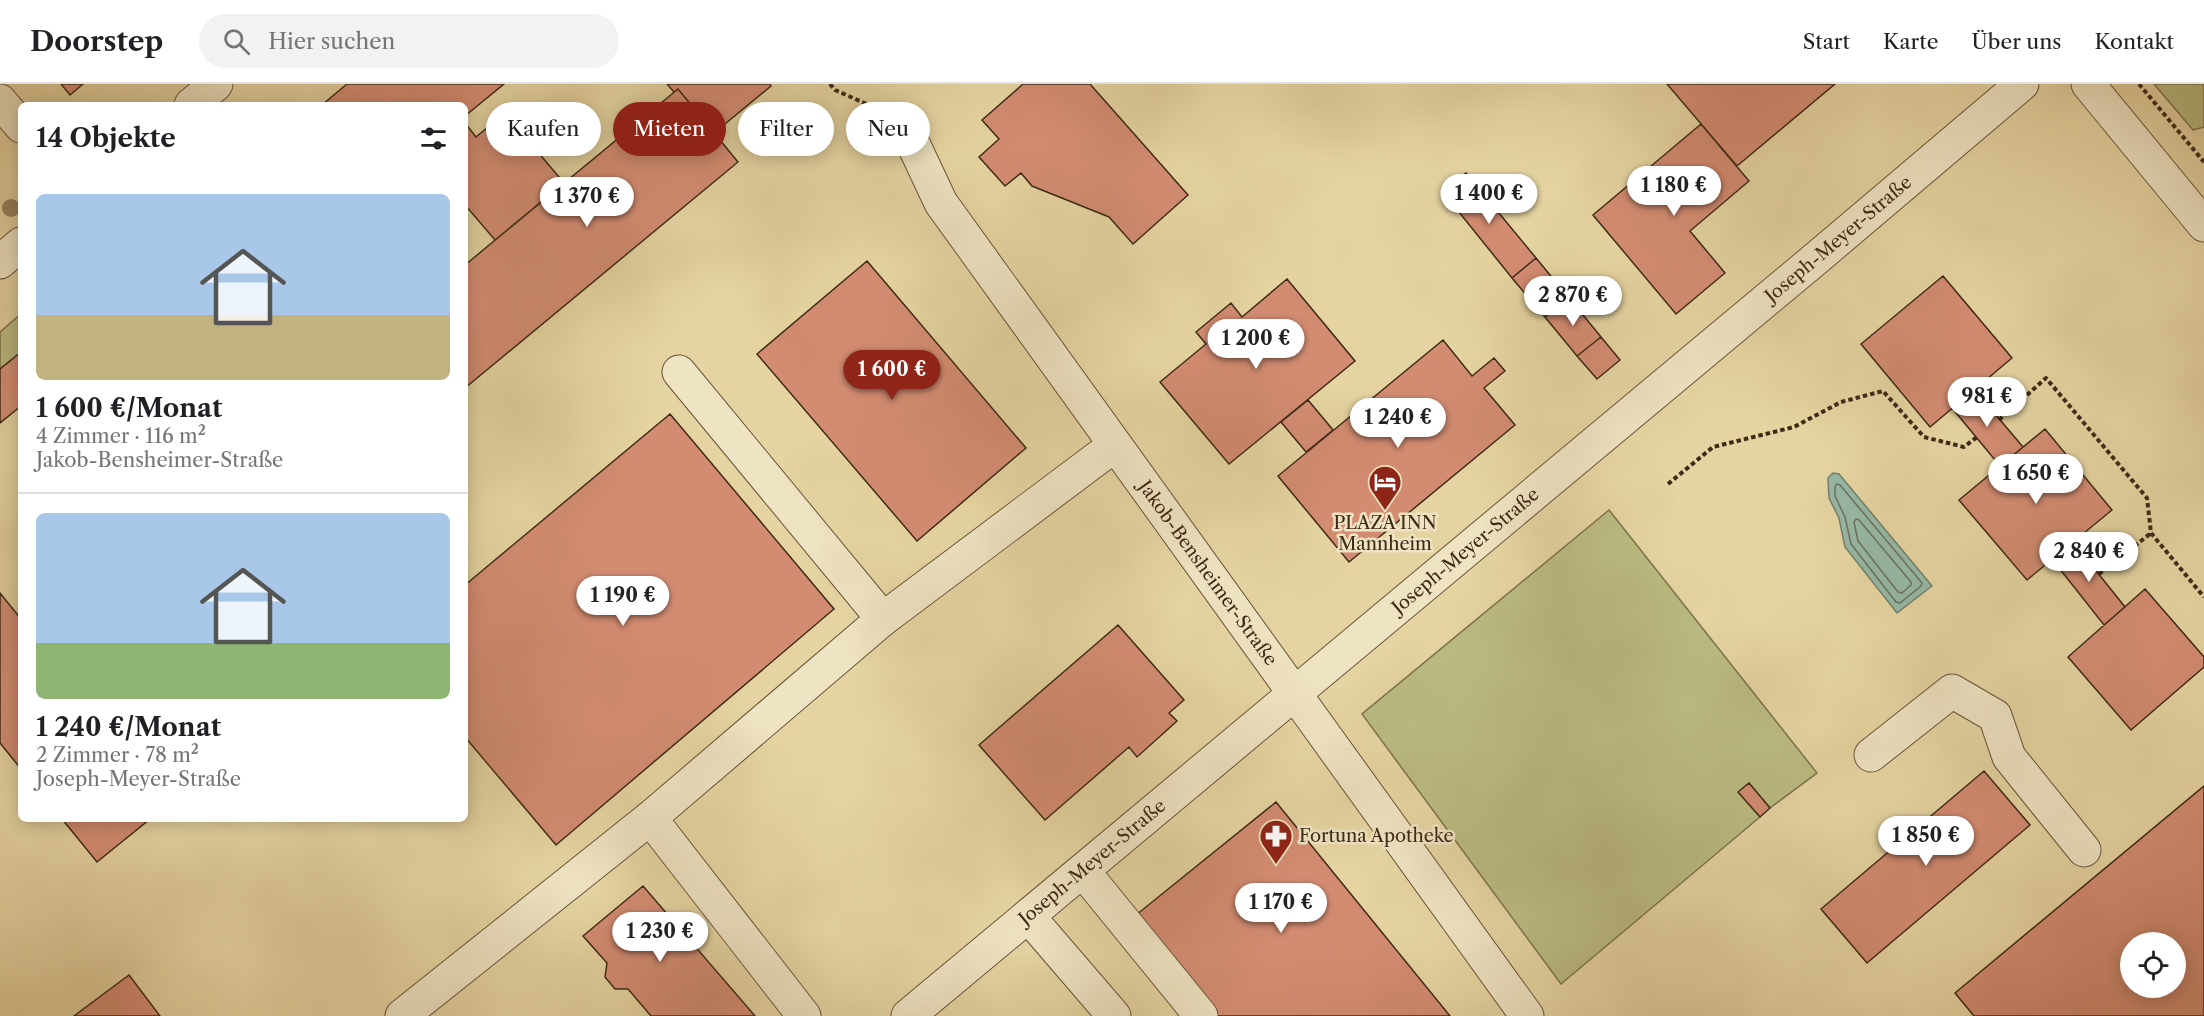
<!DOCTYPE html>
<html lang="de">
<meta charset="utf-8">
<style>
:root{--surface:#fff;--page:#f2f2f2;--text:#202124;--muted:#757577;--line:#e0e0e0;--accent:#8f2418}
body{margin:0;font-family:"Libre Caslon Text",serif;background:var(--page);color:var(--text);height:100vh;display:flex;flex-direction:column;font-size:22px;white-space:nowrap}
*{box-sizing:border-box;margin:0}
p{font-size:20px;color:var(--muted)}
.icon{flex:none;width:33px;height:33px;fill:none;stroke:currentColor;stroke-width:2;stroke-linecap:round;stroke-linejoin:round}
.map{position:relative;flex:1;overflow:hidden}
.sheet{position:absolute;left:18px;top:18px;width:450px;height:720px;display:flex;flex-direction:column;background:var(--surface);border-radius:9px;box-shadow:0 3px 15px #0003}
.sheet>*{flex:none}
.top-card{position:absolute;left:486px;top:18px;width:570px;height:54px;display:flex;gap:12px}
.buttons{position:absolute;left:2120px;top:848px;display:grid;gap:12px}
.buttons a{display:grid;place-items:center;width:66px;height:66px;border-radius:50%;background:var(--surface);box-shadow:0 3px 15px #0003;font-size:30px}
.price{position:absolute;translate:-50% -51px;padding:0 14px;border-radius:21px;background:#fff;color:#222;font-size:20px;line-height:39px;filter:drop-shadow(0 2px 3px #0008)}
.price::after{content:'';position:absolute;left:50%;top:36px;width:18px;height:14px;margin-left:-9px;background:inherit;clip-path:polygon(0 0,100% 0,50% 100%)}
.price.on{background:var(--accent);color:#fff}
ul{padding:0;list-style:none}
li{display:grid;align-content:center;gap:12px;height:318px;padding:0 18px}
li+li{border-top:2px solid var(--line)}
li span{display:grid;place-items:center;height:186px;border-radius:9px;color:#555}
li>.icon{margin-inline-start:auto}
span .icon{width:108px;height:108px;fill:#fffc;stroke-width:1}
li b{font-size:26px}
h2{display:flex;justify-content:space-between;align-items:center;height:72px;padding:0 18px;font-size:26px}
.chip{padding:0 21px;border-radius:27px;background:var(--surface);box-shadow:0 3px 15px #0003;font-size:21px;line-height:54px}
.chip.on{background:var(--accent);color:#fff}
header{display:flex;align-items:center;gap:36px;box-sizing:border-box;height:84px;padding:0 30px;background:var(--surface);border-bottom:2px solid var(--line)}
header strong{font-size:28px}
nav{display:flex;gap:33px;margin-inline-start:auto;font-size:21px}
.search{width:420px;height:54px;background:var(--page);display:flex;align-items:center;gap:15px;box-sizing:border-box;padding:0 21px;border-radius:33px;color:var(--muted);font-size:22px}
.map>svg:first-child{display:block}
.green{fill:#babb81;stroke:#7c724c;stroke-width:1.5}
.water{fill:#96b8a5;stroke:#737f6c;stroke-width:1.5}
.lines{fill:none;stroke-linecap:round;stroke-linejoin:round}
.shore{stroke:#6a715e;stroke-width:1.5}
.building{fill:#d38c72;stroke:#3f2a17;stroke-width:1.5;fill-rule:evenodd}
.minor-casing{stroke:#68543a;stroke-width:35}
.path{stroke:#3f2a17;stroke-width:4;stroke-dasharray:4.5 3;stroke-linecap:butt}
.minor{stroke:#eee3c2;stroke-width:33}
.tree{fill:#978661}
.labels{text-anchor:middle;stroke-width:5;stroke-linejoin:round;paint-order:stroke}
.street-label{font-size:18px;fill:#3f2a17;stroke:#eee3c2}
.poi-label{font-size:18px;fill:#3f2a17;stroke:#eee3c2}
</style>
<header>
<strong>Doorstep</strong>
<div class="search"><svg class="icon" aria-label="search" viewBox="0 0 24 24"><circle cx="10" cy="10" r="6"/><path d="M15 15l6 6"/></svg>Hier suchen</div>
<nav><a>Start</a><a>Karte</a><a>Über uns</a><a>Kontakt</a></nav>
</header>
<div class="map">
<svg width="2204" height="932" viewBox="0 0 2204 932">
<rect width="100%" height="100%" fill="#e5d4a1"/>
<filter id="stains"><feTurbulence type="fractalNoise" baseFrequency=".00333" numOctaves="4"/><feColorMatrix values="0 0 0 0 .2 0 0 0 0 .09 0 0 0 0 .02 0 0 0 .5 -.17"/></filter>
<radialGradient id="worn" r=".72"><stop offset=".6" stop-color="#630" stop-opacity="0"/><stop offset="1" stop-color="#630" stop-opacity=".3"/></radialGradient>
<path class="green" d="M2154 0H2204V43L2193 46Z
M21 230V268L0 285V248Z
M1609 426 1817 689 1770 724 1749 699 1739 708 1760 733 1561 900 1362 630Z"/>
<path class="water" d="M1833 389 1839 390 1932 502 1897 529 1845 463 1839 434 1829 414 1828 394Z"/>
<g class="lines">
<path class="shore" d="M1837 400 1840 401 1922 499 1921 502 1900 519 1896 518 1851 460 1845 433 1835 412V403Z
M1856 435 1859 436 1911 498V501L1902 509 1898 508 1858 457 1854 438Z"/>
</g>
<path class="building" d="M61 0H83L70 11Z
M347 0H504L465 32V21H322Z
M667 0H770L771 2 714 49 678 5 674 8Z
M1023 0H1090L1188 111 1133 160 1109 133 1032 102 1021 89 1005 102 979 73 999 55 982 36Z
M1667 0H1835L1737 82Z
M678 5 738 78 465 304V181Z
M505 29 564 99 495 156 465 121V39L476 53Z
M1701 40 1749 97 1690 147 1725 189 1676 230 1593 131Z
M1466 89 1536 174 1512 194 1442 107Z
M1536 174 1569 214 1545 233 1512 194Z
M867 177 1026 364 917 457 757 270Z
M1943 192 2012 274 1930 343 1861 260Z
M1287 195 1355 277 1229 380 1160 298 1206 260 1196 248 1231 219 1242 233Z
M1569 214 1601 253 1577 272 1545 233Z
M1601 253 1620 276 1597 295 1577 272Z
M1443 256 1472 292 1494 274 1505 287 1484 304 1515 341 1349 478 1278 392Z
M21 268V322L0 339V285Z
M1974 305 2023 363 2000 382 1952 324Z
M1308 316 1333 346 1306 368 1281 338Z
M670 330 834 525 556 761 465 653V501Z
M2045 345 2112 426 2027 496 1959 416Z
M2073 458 2125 523 2104 541 2052 475Z
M2145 505 2204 573V583L2131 646 2068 573Z
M0 509 21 535V685L0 659Z
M1118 541 1184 616 1169 629 1177 637 1137 673 1129 663 1045 736 979 661Z
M1984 687 2030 741 1867 879 1821 825Z
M1749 699 1770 724 1760 733 1738 708Z
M2204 702V932H1974L1955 909ZM2130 858H2175V903H2130Z
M1276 718 1450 932H1218L1136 831Z
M62 735H150L97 778Z
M643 802 755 932H651L628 905H615L605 893 607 879 583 852Z
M129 891 160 932H74Z"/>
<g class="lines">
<defs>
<g id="minor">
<path d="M2088 0 2204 141"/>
<path d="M0 17 21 42"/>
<path d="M191 21 216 0"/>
<path id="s1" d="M902 36 941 119 1527 932"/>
<path d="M0 178 21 160"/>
<path d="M883 535 1115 361"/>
<path d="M1871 671 1952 607 1995 632 2009 673 2084 766"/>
<path d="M650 734 883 535 679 288"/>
<path d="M1083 787 1201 932"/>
<path d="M1028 832 1114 932"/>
<path d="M402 932 650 734 804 932"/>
<path id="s2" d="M908 932 1819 172 2022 0"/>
</g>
</defs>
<use href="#minor" class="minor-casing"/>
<path class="path" d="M830 0 835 6 871 22
M2139 0 2204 78
M1999 336 2046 294 2147 414 2151 449 2204 513
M1668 400 1713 363 1794 343 1841 318 1883 307 1924 353 1964 363 1977 353
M2099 490 2151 449"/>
<use href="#minor" class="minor"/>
</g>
<circle class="tree" cx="11" cy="124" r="9"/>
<defs>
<symbol id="hotel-pin" viewBox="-11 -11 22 30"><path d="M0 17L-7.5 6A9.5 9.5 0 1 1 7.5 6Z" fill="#8f2418" stroke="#eee3c2"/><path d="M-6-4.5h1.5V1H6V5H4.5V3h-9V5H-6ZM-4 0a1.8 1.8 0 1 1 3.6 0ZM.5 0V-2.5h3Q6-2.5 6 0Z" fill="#fff"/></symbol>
<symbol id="pharmacy-pin" viewBox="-11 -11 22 30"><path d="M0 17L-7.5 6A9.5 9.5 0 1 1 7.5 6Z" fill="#8f2418" stroke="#eee3c2"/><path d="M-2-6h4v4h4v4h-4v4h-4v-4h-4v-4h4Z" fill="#fff"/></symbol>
</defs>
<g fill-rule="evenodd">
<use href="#hotel-pin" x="1366" y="379" width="38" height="52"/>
<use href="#pharmacy-pin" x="1257" y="733" width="38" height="52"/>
</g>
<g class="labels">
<g class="street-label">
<text dy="6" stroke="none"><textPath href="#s2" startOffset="1212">Joseph-Meyer-Straße</textPath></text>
<text dy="6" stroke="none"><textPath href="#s2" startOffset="726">Joseph-Meyer-Straße</textPath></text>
<text dy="6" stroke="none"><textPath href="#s1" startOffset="548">Jakob-Bensheimer-Straße</textPath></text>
<text dy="6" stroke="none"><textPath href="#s2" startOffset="240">Joseph-Meyer-Straße</textPath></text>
</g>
<g class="poi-label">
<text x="1385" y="445">PLAZA INN<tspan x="1385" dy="21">Mannheim</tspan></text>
<text x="1299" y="758" text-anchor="start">Fortuna Apotheke</text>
</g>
</g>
<rect width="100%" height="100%" filter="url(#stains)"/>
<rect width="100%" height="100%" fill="url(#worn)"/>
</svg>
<div class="buttons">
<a><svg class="icon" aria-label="locate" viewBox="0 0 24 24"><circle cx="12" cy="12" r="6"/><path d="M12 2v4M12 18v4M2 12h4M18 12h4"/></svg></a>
</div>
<b class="price" style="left:1674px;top:133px">1 180 €</b>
<b class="price" style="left:1489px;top:141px">1 400 €</b>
<b class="price" style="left:587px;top:144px">1 370 €</b>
<b class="price" style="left:1573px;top:243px">2 870 €</b>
<b class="price" style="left:1256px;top:286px">1 200 €</b>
<b class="price on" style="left:892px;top:317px">1 600 €</b>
<b class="price" style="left:1987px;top:344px">981 €</b>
<b class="price" style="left:1398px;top:365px">1 240 €</b>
<b class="price" style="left:2036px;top:421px">1 650 €</b>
<b class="price" style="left:2089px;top:499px">2 840 €</b>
<b class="price" style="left:623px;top:543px">1 190 €</b>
<b class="price" style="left:1926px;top:783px">1 850 €</b>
<b class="price" style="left:1281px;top:850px">1 170 €</b>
<b class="price" style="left:660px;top:879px">1 230 €</b>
<div class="top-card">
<a class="chip">Kaufen</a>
<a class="chip on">Mieten</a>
<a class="chip">Filter</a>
<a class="chip">Neu</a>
</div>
<section class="sheet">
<h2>14 Objekte<svg class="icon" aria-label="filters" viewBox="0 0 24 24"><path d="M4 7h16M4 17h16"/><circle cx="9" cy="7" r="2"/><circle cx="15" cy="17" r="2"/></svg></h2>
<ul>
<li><span style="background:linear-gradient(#a9c7e8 65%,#c2b280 0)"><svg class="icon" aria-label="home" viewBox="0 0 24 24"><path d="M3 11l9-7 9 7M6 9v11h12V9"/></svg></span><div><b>1 600 €/Monat</b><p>4 Zimmer · 116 m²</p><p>Jakob-Bensheimer-Straße</p></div></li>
<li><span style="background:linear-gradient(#a9c7e8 70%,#8fb573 0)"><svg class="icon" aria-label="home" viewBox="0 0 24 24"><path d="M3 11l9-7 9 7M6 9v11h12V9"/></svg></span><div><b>1 240 €/Monat</b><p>2 Zimmer · 78 m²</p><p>Joseph-Meyer-Straße</p></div></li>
</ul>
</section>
</div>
